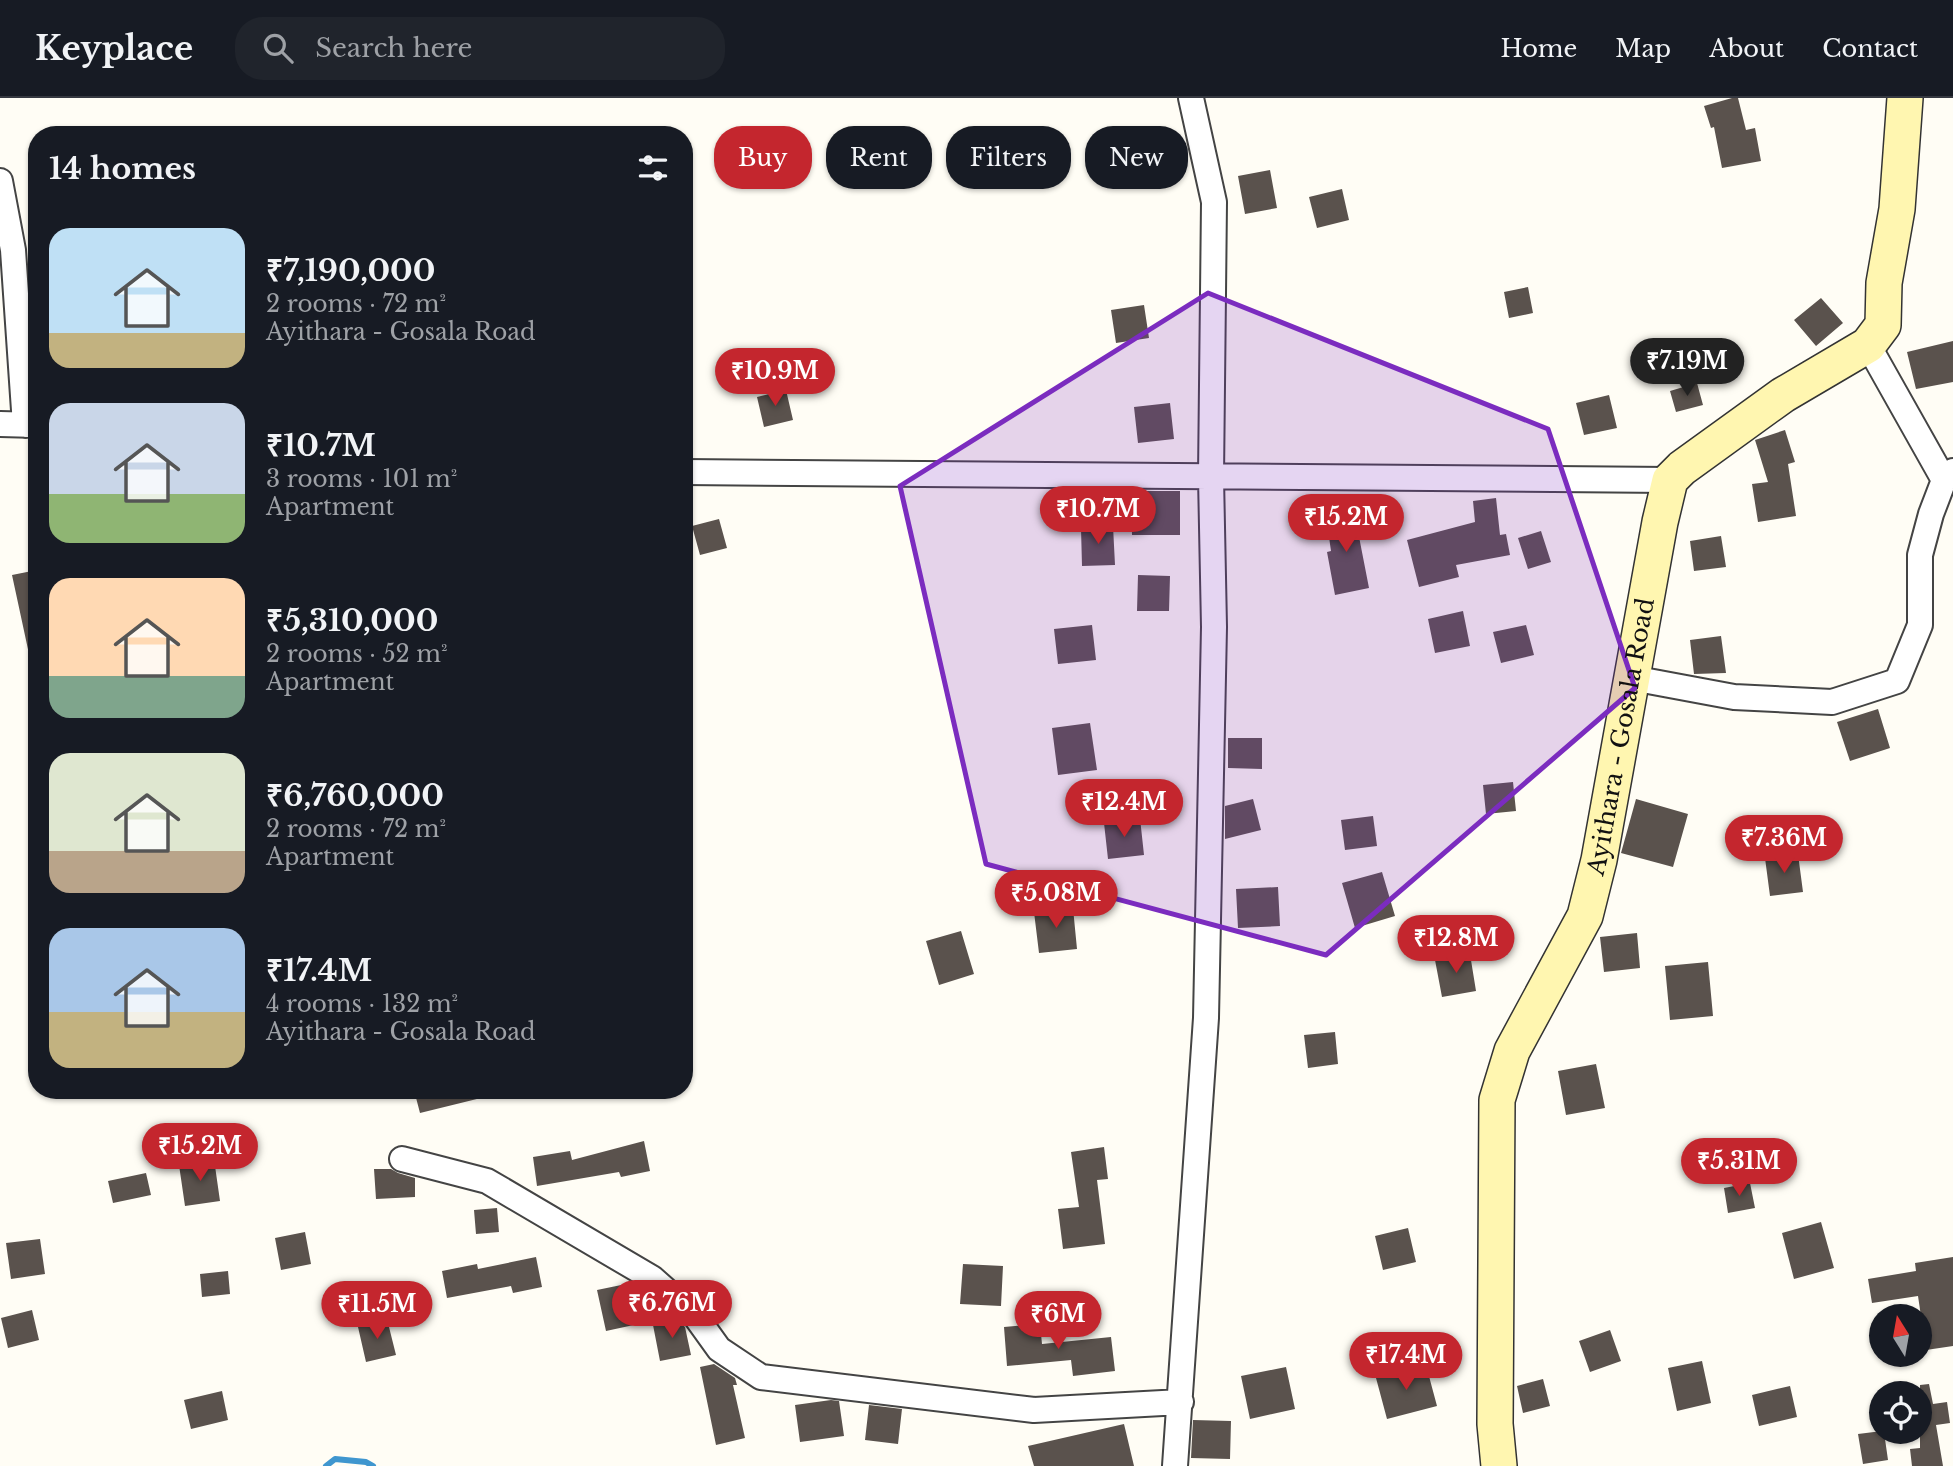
<!DOCTYPE html>
<meta charset="utf-8">
<style>
:root{--surface:#171b24;--page:#20242c;--text:#f1f3f6;--muted:#9ea1a6;--line:#363941;--accent:#c4262e}
body{margin:0;font-family:"Libre Baskerville",serif;background:var(--page);color:var(--text);height:100vh;display:flex;flex-direction:column;font-size:26px;white-space:nowrap}
*{box-sizing:border-box;margin:0}
p{font-size:23px;color:var(--muted)}
.icon{flex:none;width:38px;height:38px;fill:none;stroke:currentColor;stroke-width:2;stroke-linecap:round;stroke-linejoin:round}
.map{position:relative;flex:1;overflow:hidden}
.panel{position:absolute;left:28px;top:28px;width:665px;height:973px;display:flex;flex-direction:column;background:var(--surface);border-radius:28px;box-shadow:0 2px 5px #0004}
.panel>*{flex:none}
.top-card{position:absolute;left:714px;top:28px;width:665px;height:63px;display:flex;gap:14px}
.needle{width:46px;rotate:349deg}
.fabs{position:absolute;left:1869px;top:1206px;display:grid;gap:14px}
.fabs a{display:grid;place-items:center;width:63px;height:63px;border-radius:50%;background:var(--surface);box-shadow:0 2px 5px #0004;font-size:35px}
.price{position:absolute;translate:-50% -60px;padding:0 16px;border-radius:24px;background:var(--accent);color:#fff;font-size:23px;line-height:46px;filter:drop-shadow(0 2px 4px #0008)}
.price::after{content:'';position:absolute;left:50%;top:42px;width:21px;height:16px;margin-left:-10px;background:inherit;clip-path:polygon(0 0,100% 0,50% 100%)}
.price.active{background:#222;color:#fff}
ul{padding:0;list-style:none}
li{display:flex;align-items:center;gap:21px;height:175px;padding:0 21px}
li span{display:grid;place-items:center;flex:none;width:196px;height:140px;border-radius:21px;color:#555}
li>.icon{margin-inline-start:auto}
span .icon{width:84px;height:84px;fill:#fffc;stroke-width:1}
li b{font-size:30px}
h2{display:flex;justify-content:space-between;align-items:center;height:84px;padding:0 21px;font-size:30px}
.tag{padding:0 24px;border-radius:28px;background:var(--surface);box-shadow:0 2px 5px #0004;font-size:24px;line-height:63px}
.tag.active{background:var(--accent);color:#fff}
header{display:flex;align-items:center;gap:42px;box-sizing:border-box;height:98px;padding:0 35px;background:var(--surface);border-bottom:2px solid var(--line)}
header strong{font-size:33px}
nav{display:flex;gap:38px;margin-inline-start:auto;font-size:24px}
.search{width:490px;height:63px;background:var(--page);display:flex;align-items:center;gap:18px;box-sizing:border-box;padding:0 24px;border-radius:28px;color:var(--muted);font-size:26px}
.map>svg:first-child{display:block}
.lines{fill:none;stroke-linecap:round;stroke-linejoin:round}
.stream{stroke:#3f96cf;stroke-width:6}
.building{fill:#5a524d}
.minor-casing{stroke:#444;stroke-width:28}
.secondary-casing{stroke:#333;stroke-width:38}
.minor{stroke:#fff;stroke-width:24}
.secondary{stroke:#fff6b0;stroke-width:35}
.marked{fill:#7b2cbf;fill-opacity:0.2;stroke:#7b2cbf;stroke-width:5;stroke-linejoin:round}
.labels{text-anchor:middle;stroke-width:7;stroke-linejoin:round;paint-order:stroke}
.street-label{font-size:24px;fill:#111;stroke:#fff}
</style>
<header>
<strong>Keyplace</strong>
<div class="search"><svg class="icon" aria-label="search" viewBox="0 0 24 24"><circle cx="10" cy="10" r="6"/><path d="M15 15l6 6"/></svg>Search here</div>
<nav><a>Home</a><a>Map</a><a>About</a><a>Contact</a></nav>
</header>
<div class="map">
<svg width="1953" height="1368" viewBox="0 0 1953 1368">
<rect width="100%" height="100%" fill="#fffdf5"/>
<g class="lines">
<path class="stream" d="M326 1368 335 1361 366 1364 373 1368"/>
</g>
<path class="building" d="M1732 0H1738L1746 32 1755 30 1761 63 1722 70 1714 29 1711 30 1704 8Z
M1270 72 1277 110 1245 116 1238 78Z
M1342 91 1349 122 1317 130 1309 99Z
M1528 189 1533 215 1509 220 1504 194Z
M1821 200 1843 225 1816 248 1794 222Z
M1144 207 1149 240 1116 245 1111 212Z
M1953 243V284L1916 291 1907 254Z
M1697 285 1703 307 1676 314 1670 293Z
M786 292 793 322 764 329 757 299Z
M1609 297 1617 330 1584 337 1576 305Z
M1170 305 1174 341 1138 345 1134 309Z
M1785 332 1795 364 1788 366 1796 418 1758 424 1752 386 1768 384 1755 342Z
M1131 393H1180V437H1132Z
M1496 400 1500 437 1506 436 1510 457 1456 467 1459 479 1419 489 1407 442 1475 424 1473 403Z
M1354 413 1369 490 1335 497 1327 454 1331 453 1326 418Z
M719 421 727 450 700 457 692 428Z
M1113 428 1115 467 1082 468 1081 430Z
M1541 433 1551 464 1528 471 1518 440Z
M1721 438 1726 469 1694 473 1690 443Z
M37 472V555L29 556 12 477Z
M1138 477 1170 478 1169 513H1137Z
M1463 513 1470 548 1435 555 1428 521Z
M1092 527 1096 562 1058 566 1054 531Z
M1526 527 1534 557 1501 565 1493 534Z
M1721 538 1726 575 1694 576 1690 542Z
M1878 611 1890 650 1850 663 1837 624Z
M1090 625 1097 672 1058 677 1052 630Z
M1228 640H1262V671L1228 670Z
M1513 684 1516 713 1486 716 1483 687Z
M1253 701 1261 732 1225 741V708Z
M1636 701 1688 716 1673 769 1621 755Z
M1373 718 1377 748 1345 752 1341 722Z
M1140 720 1144 757 1108 761 1104 725Z
M1798 756 1803 794 1770 798 1765 760Z
M1382 774 1395 818 1355 830 1342 785Z
M1278 789 1280 828 1238 830 1236 791Z
M1073 810 1077 851 1039 855 1034 814Z
M961 833 974 876 939 887 926 843Z
M1637 835 1640 870 1604 874 1600 839Z
M1470 856 1476 893 1442 899 1435 862Z
M1708 864 1713 918 1670 922 1665 868Z
M1335 934 1338 966 1308 970 1304 937Z
M1596 966 1605 1010 1566 1017 1558 973Z
M414 992H484L485 999 420 1015Z
M644 1043 650 1073 621 1079 619 1074 537 1088 533 1059 570 1053 572 1062Z
M1104 1049 1108 1081 1097 1082 1105 1146 1063 1151 1058 1111 1079 1109 1071 1054Z
M214 1061 220 1103 185 1108 179 1067Z
M374 1071H391L398 1075 415 1080V1099L376 1101Z
M146 1075 151 1097 113 1105 108 1083Z
M1750 1085 1755 1110 1728 1115 1724 1090Z
M497 1110 499 1134 476 1136 474 1112Z
M1821 1124 1834 1170 1794 1181 1782 1135Z
M1408 1130 1416 1164 1383 1172 1375 1138Z
M305 1134 311 1166 281 1172 275 1140Z
M40 1141 45 1176 11 1181 6 1145Z
M536 1159 542 1189 513 1195 511 1188 447 1200 442 1173 477 1166 478 1171Z
M1953 1159V1248L1926 1252 1918 1198 1872 1205 1868 1181 1916 1173 1915 1165Z
M963 1166 1003 1168 1001 1208 960 1206Z
M228 1173 230 1196 202 1199 200 1176Z
M631 1185 635 1188 643 1225 606 1233 597 1192Z
M32 1212 39 1242 8 1250 1 1220Z
M387 1221 396 1257 366 1264 358 1229Z
M677 1222 685 1229 691 1257 660 1263 653 1227Z
M1040 1226 1042 1246 1111 1239 1115 1273 1073 1278 1071 1262 1007 1268 1004 1229Z
M1610 1232 1621 1263 1590 1274 1579 1243Z
M1702 1263 1711 1305 1677 1313 1668 1270Z
M714 1266 735 1280 737 1287H733L745 1340 716 1347 700 1269Z
M1426 1267 1437 1308 1387 1321 1376 1280Z
M1286 1269 1295 1311 1250 1321 1241 1278Z
M1543 1281 1550 1308 1523 1315 1517 1288Z
M1929 1286 1933 1306 1947 1304 1950 1325 1936 1327 1943 1368H1912L1910 1351 1920 1350V1287Z
M1790 1288 1797 1319 1759 1328 1752 1297Z
M222 1293 228 1322 191 1331 184 1302Z
M831 1302 839 1303 844 1338 800 1344 795 1307Z
M869 1307 902 1311 898 1346 865 1342Z
M1193 1322 1231 1323 1230 1361 1191 1360Z
M1124 1326 1134 1368H1034L1028 1348Z
M1874 1334H1884L1888 1362 1863 1366 1858 1336Z"/>
<g class="lines">
<defs>
<path id="minor" d="M0 83 13 152 25 327
M1868 247 1944 382
M0 326 37 327
M684 374 1670 382
M1632 580 1734 599 1832 604 1897 583 1920 527V457L1931 416 1944 382 1953 373
M402 1061 487 1083 652 1180 696 1219 719 1251 761 1279 1034 1312 1181 1304
M1175 1368 1206 920 1214 529 1211 379 1214 104 1191 0"/>
<g id="secondary">
<path id="s1" d="M1499 1368 1495 1326 1497 1002 1512 953 1585 818 1599 762 1660 424 1670 382 1682 370 1783 297 1868 247 1883 227 1884 185 1897 111 1905 0"/>
</g>
</defs>
<use href="#minor" class="minor-casing"/>
<use href="#secondary" class="secondary-casing"/>
<use href="#minor" class="minor"/>
<use href="#secondary" class="secondary"/>
</g>
<path class="marked" d="M1208 195 1548 331 1635 590 1326 857 986 766 900 388Z"/>
<g class="labels">
<g class="street-label">
<text dy="8" stroke="none"><textPath href="#s1" startOffset="754">Ayithara - Gosala Road</textPath></text>
</g>
</g>
</svg>
<div class="fabs">
<a><svg class="needle" viewBox="-14 -14 28 28"><path d="M0-13l5 13h-10z" fill="#e53935"/><path d="M0 13l5-13h-10z" fill="#9ea1a6"/></svg></a>
<a><svg class="icon" aria-label="locate" viewBox="0 0 24 24"><circle cx="12" cy="12" r="6"/><path d="M12 2v4M12 18v4M2 12h4M18 12h4"/></svg></a>
</div>
<b class="price active" style="left:1687px;top:300px">₹7.19M</b>
<b class="price" style="left:775px;top:310px">₹10.9M</b>
<b class="price" style="left:1098px;top:448px">₹10.7M</b>
<b class="price" style="left:1346px;top:456px">₹15.2M</b>
<b class="price" style="left:1124px;top:741px">₹12.4M</b>
<b class="price" style="left:1784px;top:777px">₹7.36M</b>
<b class="price" style="left:1056px;top:832px">₹5.08M</b>
<b class="price" style="left:1456px;top:877px">₹12.8M</b>
<b class="price" style="left:200px;top:1085px">₹15.2M</b>
<b class="price" style="left:1739px;top:1100px">₹5.31M</b>
<b class="price" style="left:672px;top:1242px">₹6.76M</b>
<b class="price" style="left:377px;top:1243px">₹11.5M</b>
<b class="price" style="left:1058px;top:1253px">₹6M</b>
<b class="price" style="left:1406px;top:1294px">₹17.4M</b>
<div class="top-card">
<a class="tag active">Buy</a>
<a class="tag">Rent</a>
<a class="tag">Filters</a>
<a class="tag">New</a>
</div>
<section class="panel">
<h2>14 homes<svg class="icon" aria-label="filters" viewBox="0 0 24 24"><path d="M4 7h16M4 17h16"/><circle cx="9" cy="7" r="2"/><circle cx="15" cy="17" r="2"/></svg></h2>
<ul>
<li><span style="background:linear-gradient(#bfe0f5 75%,#c2b280 0)"><svg class="icon" aria-label="home" viewBox="0 0 24 24"><path d="M3 11l9-7 9 7M6 9v11h12V9"/></svg></span><div><b>₹7,190,000</b><p>2 rooms · 72 m²</p><p>Ayithara - Gosala Road</p></div></li>
<li><span style="background:linear-gradient(#c9d6e8 65%,#8fb573 0)"><svg class="icon" aria-label="home" viewBox="0 0 24 24"><path d="M3 11l9-7 9 7M6 9v11h12V9"/></svg></span><div><b>₹10.7M</b><p>3 rooms · 101 m²</p><p>Apartment</p></div></li>
<li><span style="background:linear-gradient(#ffd9b3 70%,#7fa58c 0)"><svg class="icon" aria-label="home" viewBox="0 0 24 24"><path d="M3 11l9-7 9 7M6 9v11h12V9"/></svg></span><div><b>₹5,310,000</b><p>2 rooms · 52 m²</p><p>Apartment</p></div></li>
<li><span style="background:linear-gradient(#dfe7d0 70%,#b9a48a 0)"><svg class="icon" aria-label="home" viewBox="0 0 24 24"><path d="M3 11l9-7 9 7M6 9v11h12V9"/></svg></span><div><b>₹6,760,000</b><p>2 rooms · 72 m²</p><p>Apartment</p></div></li>
<li><span style="background:linear-gradient(#a9c7e8 60%,#c2b280 0)"><svg class="icon" aria-label="home" viewBox="0 0 24 24"><path d="M3 11l9-7 9 7M6 9v11h12V9"/></svg></span><div><b>₹17.4M</b><p>4 rooms · 132 m²</p><p>Ayithara - Gosala Road</p></div></li>
</ul>
</section>
</div>
